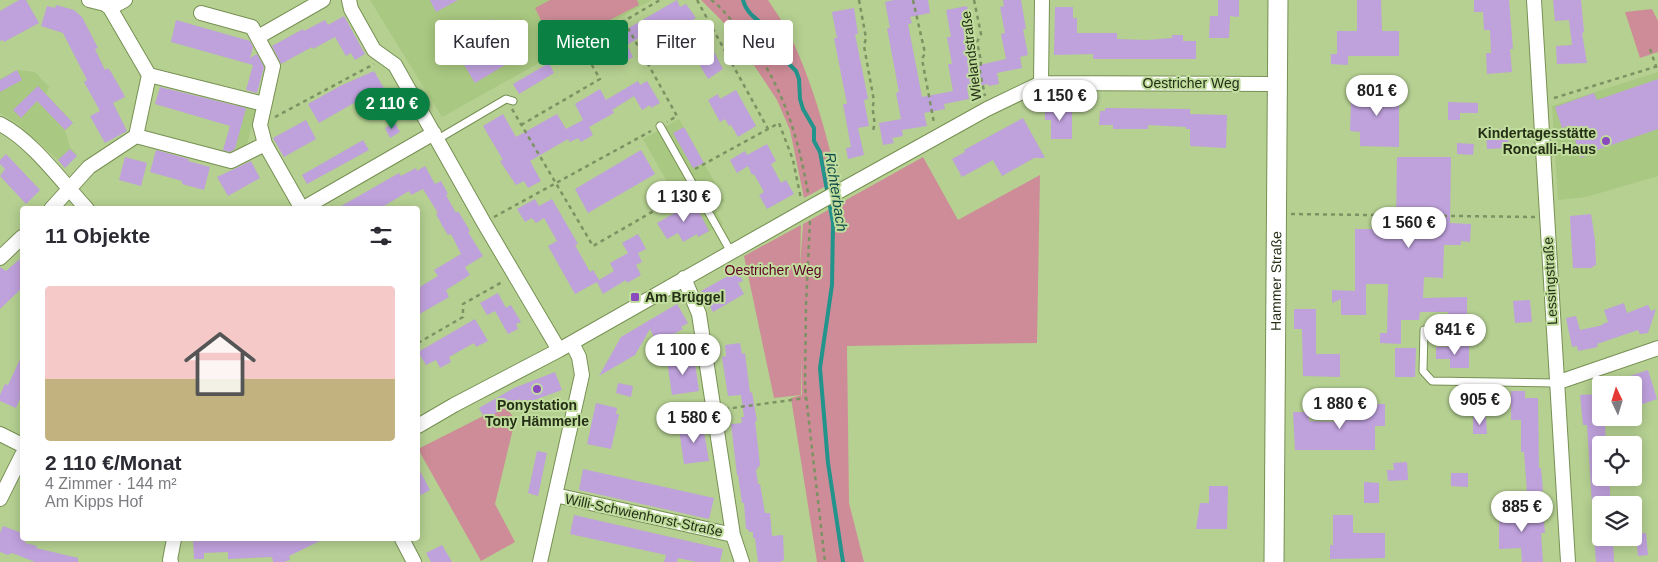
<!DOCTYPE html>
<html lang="de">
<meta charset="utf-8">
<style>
:root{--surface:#fff;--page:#f7f7f7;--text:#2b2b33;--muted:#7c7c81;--accent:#0b8043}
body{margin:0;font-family:Helvetica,sans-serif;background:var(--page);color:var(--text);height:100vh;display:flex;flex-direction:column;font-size:19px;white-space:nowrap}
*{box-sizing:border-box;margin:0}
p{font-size:16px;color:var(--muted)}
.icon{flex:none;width:28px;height:28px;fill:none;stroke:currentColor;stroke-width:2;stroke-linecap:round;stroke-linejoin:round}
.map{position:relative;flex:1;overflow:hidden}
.sheet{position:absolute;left:20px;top:206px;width:400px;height:335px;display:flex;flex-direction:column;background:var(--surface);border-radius:5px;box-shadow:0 2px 12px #0003}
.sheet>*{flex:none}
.guide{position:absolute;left:435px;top:20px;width:475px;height:45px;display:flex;gap:10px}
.needle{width:32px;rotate:356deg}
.buttons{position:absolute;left:1592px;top:376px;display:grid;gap:10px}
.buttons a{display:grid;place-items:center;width:50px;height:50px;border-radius:5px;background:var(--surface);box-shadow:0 2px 12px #0003;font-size:25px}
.price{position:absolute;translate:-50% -42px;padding:0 11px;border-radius:18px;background:#fff;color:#222;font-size:16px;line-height:32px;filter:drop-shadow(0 1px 2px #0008)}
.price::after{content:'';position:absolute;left:50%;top:30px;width:15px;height:11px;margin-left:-8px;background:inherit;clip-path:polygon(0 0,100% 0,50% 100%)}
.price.on{background:var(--accent);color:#fff}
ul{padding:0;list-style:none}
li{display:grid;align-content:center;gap:10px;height:265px;padding:0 25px}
li span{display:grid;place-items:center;height:155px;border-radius:5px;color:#555}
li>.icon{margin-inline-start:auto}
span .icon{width:90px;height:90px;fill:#fffc;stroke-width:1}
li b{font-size:21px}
h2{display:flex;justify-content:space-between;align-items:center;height:60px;padding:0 25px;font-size:21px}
.pill{padding:0 18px;border-radius:5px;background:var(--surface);box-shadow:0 2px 12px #0003;font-size:18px;line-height:45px}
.pill.on{background:var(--accent);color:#fff}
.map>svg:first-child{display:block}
.built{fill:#a9c881}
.green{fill:#ce8c98}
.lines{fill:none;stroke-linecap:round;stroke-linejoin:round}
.stream{stroke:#22948c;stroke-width:4}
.building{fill:#bfa1dc}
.service-casing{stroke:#779054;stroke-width:9}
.minor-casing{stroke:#779054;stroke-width:16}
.secondary-casing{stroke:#779054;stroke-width:21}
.path{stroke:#7d9262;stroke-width:2.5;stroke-dasharray:4 4;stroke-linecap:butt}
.service{stroke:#fff;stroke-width:7}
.minor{stroke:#fff;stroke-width:14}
.secondary{stroke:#fff;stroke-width:19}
.poi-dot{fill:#8b49be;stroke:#c1dd9e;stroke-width:2}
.labels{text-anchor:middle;stroke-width:4;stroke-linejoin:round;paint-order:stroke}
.street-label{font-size:14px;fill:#242f16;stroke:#c1dd9e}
.poi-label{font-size:14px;font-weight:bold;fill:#242f16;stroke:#c1dd9e;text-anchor:end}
.park-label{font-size:14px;fill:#5d0225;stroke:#c1dd9e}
.water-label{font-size:15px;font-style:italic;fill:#104e49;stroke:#c1dd9e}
</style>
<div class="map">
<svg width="1658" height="562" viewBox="0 0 1658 562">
<rect width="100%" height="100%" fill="#b5d091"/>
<path class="built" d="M370 0H652L442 117Z
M17 70 35 72 49 87 46 94 73 123 65 131 70 147 77 155 64 168 57 159 17 123 0 113V79Z
M1658 72V176L1586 197 1558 200 1552 106Z
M236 104 256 109 246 149 233 155 223 153Z
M679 119 725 201 714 207 723 224 698 237 643 139Z"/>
<path class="green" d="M550 0H637L639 5 555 48 535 8Z
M701 0H768C775 11 783 22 789 33 811 79 826 130 837 180L804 198 790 130 777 100 730 29Z
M1652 9 1658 21V52L1640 58 1625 12Z
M923 157 958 220 1040 175 1037 343 847 346 849 503 864 562H817L791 398 802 395 801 354V395L774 398 744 256 801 225 800 267 803 224Z
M505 405 515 420 495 504 515 542 481 561 418 449Z"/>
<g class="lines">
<path class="stream" d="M743 0C748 19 765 21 771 35 773 39 771 46 772 51L776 56 789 64 796 71 799 79 800 99 803 109 814 128V141L820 152 833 223 832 285 820 368 828 463 843 562"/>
</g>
<path class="building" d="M19 0H26L39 23 4 42 3 40 0 41V11Z
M430 0H458L436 12Z
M677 0 680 7 686 4 696 18 679 28 677 24 664 32 660 25 627 45 633 57 622 63 619 57 605 65 594 48Z
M894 0H928L930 13 910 17 912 23 908 24 922 97 953 91 948 64H952L947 37H951L946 10 967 6 972 33H968L975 66 1006 59 1001 34 1005 33 1000 7 1004 6 1003 0H1021L1026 29H1023L1028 55 1020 57 1022 68 997 73 999 84 989 86 988 84 967 88 969 99 944 104 945 109 924 113 927 126 902 130 903 136 892 138 894 143 883 145 879 123 901 119 896 93 899 92 887 28H890L885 2Z
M1218 0H1239V17L1230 16 1229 38H1209L1210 16H1218Z
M1357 0H1381L1382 31H1399V56H1348V65L1331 64V54H1337V31H1357Z
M1474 0H1509L1513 49H1510L1512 72 1487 74 1486 53H1491L1490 30H1484L1483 12H1474Z
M1553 0H1581L1584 32 1582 33 1587 63 1557 64 1556 46 1572 45 1569 20 1555 21Z
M56 5 74 10 82 17 98 48 95 49 105 70 108 68 111 72 123 93 125 97 113 103 127 131 105 143 90 116 100 111 84 82 87 80 63 33 41 26 47 6 55 8Z
M1055 7H1073V18H1077V33H1117V39L1147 40 1172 38V35H1183V41H1196V59H1093V54L1054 55Z
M854 8 858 34H855L868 99 864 100 869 126 858 128 864 155 848 159 846 148 851 147 843 104H847L834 38H837L832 12Z
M344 16 365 54 355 60 351 53 346 56 335 37 313 49 312 47 281 64 272 46 303 29 304 31 325 20 328 25Z
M493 19 515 59 475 83 451 43Z
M176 20 250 41 253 47 250 58 257 54 264 67 257 93 246 90 253 65 171 42Z
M712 48 723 69 708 79 695 57Z
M549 63 554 73 519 94 513 84Z
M17 70 22 80 0 92V80Z
M374 71 385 90 363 102 361 99 319 123 308 104 340 86Z
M1658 79V129L1591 152V154L1581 158 1570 125 1562 128 1555 107 1594 93 1597 100Z
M638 81 640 85 647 81 660 103 651 108 650 105 642 110 634 96 612 110 614 113 589 127 593 135 581 142 578 138 570 142 568 139 530 161 541 181 528 188 524 181 516 185 500 161 503 160 483 126 503 114 516 137 557 114 566 129 583 120 575 104 600 89 606 100Z
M38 86 73 123 65 130 37 101 21 118 13 110Z
M1360 86 1399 87V147L1360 146V132L1350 131 1351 101H1360Z
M160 87 246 108 235 149 230 152 223 150 230 126 155 104Z
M736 90 756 126 738 137 731 125 729 126 725 119 720 122 708 100 718 94 720 99Z
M1448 102 1478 103V113H1460V120H1448Z
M1051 107H1072V139H1051V120H1045V110L1051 111Z
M1105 108 1190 109V114L1227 115 1226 148 1190 146V129H1186V127L1148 125V129H1113V125H1099L1100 111H1105Z
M1023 118 1045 158H1034L1002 176 993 160 962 177 952 159 965 152 964 150Z
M306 120 316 139 284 157 273 138Z
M395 123 400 132 390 138 385 128Z
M684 127 704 163 693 168 673 133Z
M1508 128 1509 148 1487 149 1486 130Z
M363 140 369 150 307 184 302 175Z
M1457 143 1474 144 1473 155 1457 154Z
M767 144 776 161 771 164 781 183 786 180 794 194 767 209 759 195 764 192 754 174 752 175 748 166 737 173 730 160 745 151 747 155Z
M70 149 77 156 65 168 58 160Z
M156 150 189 159 188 161 210 167 204 190 182 184V181L150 172Z
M641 150 655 174 588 213 575 189Z
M6 154 40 190 26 204 0 176 5 169 0 164V160Z
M125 157 147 163 141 186 119 180Z
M1397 157H1451L1450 223 1471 224 1470 242 1461 241V245H1444L1443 278 1424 277 1423 298 1467 297V322L1448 321V312H1420L1419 320H1401V344L1380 343V333H1387L1388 284H1366V315H1341V299L1332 303V290L1355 291V229H1394V221H1396Z
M251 161 260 178 228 196 217 177Z
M425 166 435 184 441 181 448 194 446 195 456 213 458 211 470 231 468 232 483 256 465 267 470 275 446 290 449 297 418 315V288L438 276 434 270 461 254 451 234 448 235 443 227 436 214 438 213 423 189 411 195 409 191 379 209H336L399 173 401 176 416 168 417 171Z
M535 199 539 206 552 199 578 244 575 245 590 272 593 270 599 280 614 271 610 263 628 253 622 243 638 234 646 249 638 253 642 262 636 265 641 275 627 283 626 280 603 294 597 282 575 294 548 246 557 241 544 218 536 223 532 218 525 222 517 209Z
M693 200 709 231 698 237 697 234 683 242 678 233 667 239 657 223 682 209 681 206Z
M1591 214 1595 240 1596 265 1591 268H1573L1570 216Z
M22 257V288L0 309V267L6 271Z
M737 271 743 281 738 283 744 294 713 312 701 291Z
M498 293 506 308 511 305 521 322 516 324 518 329 508 334 495 311 487 315 480 303Z
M1530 300 1532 322 1515 323 1513 301Z
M1624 303 1627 313 1648 305 1651 311 1656 309 1648 333 1640 334 1638 330 1597 344 1598 347 1578 351 1577 346 1572 347 1566 318 1576 316 1580 330 1603 325 1602 324 1608 322 1604 310Z
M677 304 688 323 681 327 683 329 664 339 663 337 656 341 650 329 635 355 599 376 621 337Z
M1294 309H1316V354H1340V377L1303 376 1302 329H1294Z
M475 319 488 341 476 347 474 343 449 357 451 362 440 368 436 360 426 365 418 352Z
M1462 323H1475L1476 344 1462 343Z
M740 343 742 354 745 353 750 393 752 392 757 421H755L760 465 756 470 758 484H760L765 513H770L772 536 783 535 784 560 780 562H758L755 538H753V532H749L748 529H746L744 503H742L738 475H737L731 424 742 423 741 417H744L741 395 728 396 722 357 726 356 725 345Z
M1469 346V368H1450V359H1436V347Z
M1395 348H1416L1415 377H1395Z
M22 355V394L16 408 0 401V395L5 384 8 385Z
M694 356 699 391 672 395 667 361Z
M1648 370 1657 399 1640 405 1630 376Z
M555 372 562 390 523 404 520 399 485 419 479 408 514 388Z
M618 383 633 386 631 397 616 393Z
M1511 391H1525V398H1538L1539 468H1541L1543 491 1527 492 1524 452H1521V420H1511Z
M1599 394 1601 424H1605L1606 445H1601V478H1609L1611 505H1592L1587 425H1583L1580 395Z
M596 403 617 408 616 414H619L611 449 587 444Z
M1356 404H1385V426H1375V450H1295L1293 412H1309V421L1342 422V410H1356Z
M700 408 709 461 684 464 679 429 687 428 696 430Z
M1473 417H1486L1487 434H1473Z
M537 451 547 453 538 496 528 493Z
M1407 462 1408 480 1388 481 1387 470H1394L1393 463Z
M418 467 430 490 421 495 418 489Z
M583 469 714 498 709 519 579 490Z
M1451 473H1468V487L1451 486Z
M1364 482 1379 483V503H1364Z
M1209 486H1228L1227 529H1196L1200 503H1209Z
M1499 504H1511V514L1543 511 1545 533H1541L1543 562H1522L1521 548 1499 549Z
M574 515 723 549 720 562H697L678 558 677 562H664L666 555 570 534Z
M1333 515H1353V533H1385V558L1330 559V545H1333Z
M3 526 22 533V539H26L25 543 37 546 36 548 78 558V562H35L12 553 8 555 0 552V533Z
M1646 533 1648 555 1638 556 1636 534Z
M1594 538H1613L1614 562H1596Z
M193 539H324L289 556 290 560 284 562H273L272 557 228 559V552L204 553V559H194Z
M442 545 452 562H431L426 553Z"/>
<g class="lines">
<defs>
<path id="service" d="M660 126 731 252
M438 139 506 99 513 101
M1424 330 1423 371 1432 381 1556 383"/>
<path id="minor" d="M349 0 351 9 374 50 395 65 484 223 559 350
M1534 0 1568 562
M110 8 125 0
M201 13 252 27 273 66 260 125 265 144 302 209
M258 37 323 0
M149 75 264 104
M1041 83 1042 0
M0 124C32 140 62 182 87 209
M136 136 231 161 265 144
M51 209 89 167 136 136 149 75 110 8 105 4 89 0
M302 209 434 133
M0 258 22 237
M684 278 699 314 733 535 742 562
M1556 383 1658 348
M418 426 454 405 559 350 809 208 987 109 1041 83 1278 84
M0 434 22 445
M555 495 733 535
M0 499 22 455
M402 539 414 562
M171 562 170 560 174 539
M540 562 582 375 579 357 572 343"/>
<g id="secondary">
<path id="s1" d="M1274 562 1278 0"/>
</g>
</defs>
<use href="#service" class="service-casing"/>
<use href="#minor" class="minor-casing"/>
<use href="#secondary" class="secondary-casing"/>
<path class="path" d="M697 0 768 129 779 123 793 160 801 199
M711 0C720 6 726 14 733 22 778 71 797 129 808 193
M859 0 866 38 864 46 874 101C870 114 878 119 872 133
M913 0 925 53 922 59 934 123
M974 0 981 34 977 42 981 61 980 72 985 96
M624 21 677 116 667 122
M1650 49 1656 66
M1554 98 1658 66
M512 109 593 246 687 192
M275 117 374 64
M521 125 600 79 581 46 660 0
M695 169 768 129
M1291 214 1535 217
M494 217 651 131
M810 221 806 304 805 387 825 562
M418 343 463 317V304L504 281
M725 409 806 398"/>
<use href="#service" class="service"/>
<use href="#minor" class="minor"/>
<use href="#secondary" class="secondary"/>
</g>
<g class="poi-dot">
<circle cx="1606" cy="141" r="5"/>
<rect x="630" y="292" width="10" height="10" rx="2.5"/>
<circle cx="537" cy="389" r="5"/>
</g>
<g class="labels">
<g class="street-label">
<text transform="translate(971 56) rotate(-97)" y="5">Wielandstraße</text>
<text x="1191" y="88">Oestricher Weg</text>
<text dy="5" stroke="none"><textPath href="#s1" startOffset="281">Hammer Straße</textPath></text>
<text transform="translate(1550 281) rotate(-93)" y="5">Lessingstraße</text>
<text transform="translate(644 515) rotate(12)" y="5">Willi-Schwienhorst-Straße</text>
</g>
<g class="poi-label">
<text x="1596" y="138">Kindertagesstätte<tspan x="1596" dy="16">Roncalli-Haus</tspan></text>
<text x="645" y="302" text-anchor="start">Am Brüggel</text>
<text x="537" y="410" text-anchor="middle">Ponystation<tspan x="537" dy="16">Tony Hämmerle</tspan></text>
</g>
<g class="park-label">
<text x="773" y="275">Oestricher Weg</text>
</g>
<g class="water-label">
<text transform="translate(836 192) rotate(81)" y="5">Richterbach</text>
</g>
</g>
</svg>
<div class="buttons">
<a><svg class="needle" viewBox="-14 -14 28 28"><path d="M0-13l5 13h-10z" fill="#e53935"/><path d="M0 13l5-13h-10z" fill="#7c7c81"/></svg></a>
<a><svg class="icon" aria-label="locate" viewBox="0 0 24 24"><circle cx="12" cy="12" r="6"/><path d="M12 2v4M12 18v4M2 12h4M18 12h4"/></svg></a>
<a><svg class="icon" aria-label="layers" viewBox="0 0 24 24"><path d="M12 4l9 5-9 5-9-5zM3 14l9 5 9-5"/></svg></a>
</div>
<b class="price" style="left:1377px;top:117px">801 €</b>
<b class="price" style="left:1060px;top:122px">1 150 €</b>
<b class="price on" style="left:392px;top:130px">2 110 €</b>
<b class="price" style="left:684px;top:223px">1 130 €</b>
<b class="price" style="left:1409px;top:249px">1 560 €</b>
<b class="price" style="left:1455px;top:356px">841 €</b>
<b class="price" style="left:683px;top:376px">1 100 €</b>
<b class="price" style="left:1480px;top:426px">905 €</b>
<b class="price" style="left:1340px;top:430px">1 880 €</b>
<b class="price" style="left:694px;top:444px">1 580 €</b>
<b class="price" style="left:1522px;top:533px">885 €</b>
<div class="guide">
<a class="pill">Kaufen</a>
<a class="pill on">Mieten</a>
<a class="pill">Filter</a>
<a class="pill">Neu</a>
</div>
<section class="sheet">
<h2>11 Objekte<svg class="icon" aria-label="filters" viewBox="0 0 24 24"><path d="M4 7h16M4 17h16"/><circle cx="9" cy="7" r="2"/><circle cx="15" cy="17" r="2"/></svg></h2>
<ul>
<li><span style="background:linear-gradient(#f6c9c9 60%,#c2b280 0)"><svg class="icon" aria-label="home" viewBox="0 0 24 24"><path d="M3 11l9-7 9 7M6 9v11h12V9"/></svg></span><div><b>2 110 €/Monat</b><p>4 Zimmer · 144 m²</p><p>Am Kipps Hof</p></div></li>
</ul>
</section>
</div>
